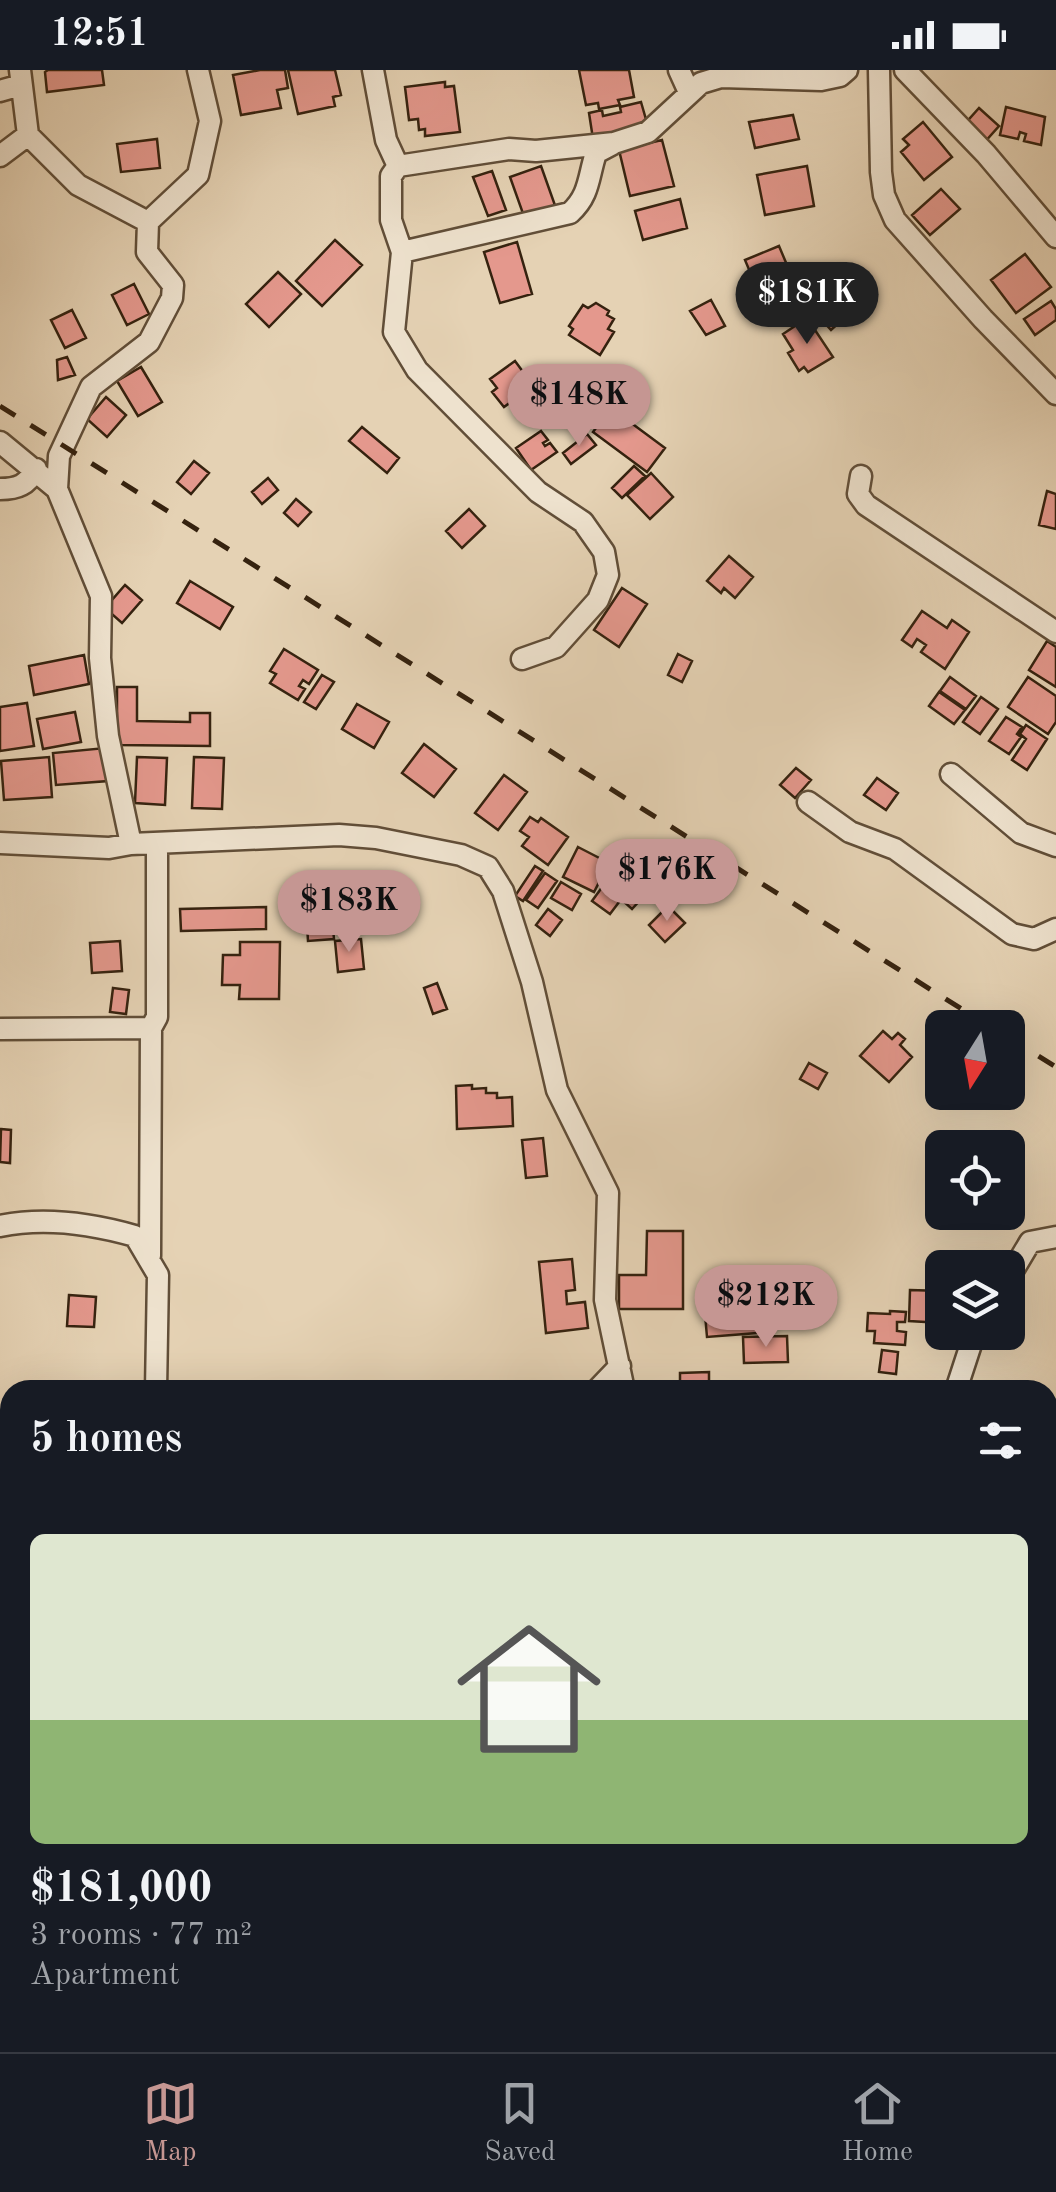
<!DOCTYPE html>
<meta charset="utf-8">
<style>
:root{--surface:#171b24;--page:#242831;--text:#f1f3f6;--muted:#9ea1a6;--line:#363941;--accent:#c59692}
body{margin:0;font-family:"Old Standard TT",serif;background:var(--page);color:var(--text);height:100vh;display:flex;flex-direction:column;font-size:38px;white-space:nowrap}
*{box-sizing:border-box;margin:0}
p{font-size:32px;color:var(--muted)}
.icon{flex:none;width:55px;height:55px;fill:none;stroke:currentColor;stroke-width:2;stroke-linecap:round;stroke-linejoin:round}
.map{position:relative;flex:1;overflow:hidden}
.side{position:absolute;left:0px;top:1310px;width:1058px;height:672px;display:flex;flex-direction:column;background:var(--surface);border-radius:30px 30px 0 0;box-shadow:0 10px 40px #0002}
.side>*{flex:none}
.needle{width:65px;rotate:191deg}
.controls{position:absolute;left:925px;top:940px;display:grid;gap:20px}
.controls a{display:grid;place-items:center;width:100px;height:100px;border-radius:15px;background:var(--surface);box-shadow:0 10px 40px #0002;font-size:50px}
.price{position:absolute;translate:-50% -85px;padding:0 22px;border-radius:35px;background:var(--accent);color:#111;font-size:32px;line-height:65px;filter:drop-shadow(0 2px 5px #0008)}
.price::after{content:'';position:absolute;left:50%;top:60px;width:30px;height:22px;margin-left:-15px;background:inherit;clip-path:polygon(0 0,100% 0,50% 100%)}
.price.current{background:#222;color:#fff}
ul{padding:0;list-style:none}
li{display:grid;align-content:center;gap:20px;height:530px;padding:0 30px}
li span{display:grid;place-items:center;height:310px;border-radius:15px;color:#555}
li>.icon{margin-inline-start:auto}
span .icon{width:180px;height:180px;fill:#fffc;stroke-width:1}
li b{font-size:42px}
h2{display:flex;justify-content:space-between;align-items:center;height:120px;padding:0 30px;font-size:42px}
.status{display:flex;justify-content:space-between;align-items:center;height:70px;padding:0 50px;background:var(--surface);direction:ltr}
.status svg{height:28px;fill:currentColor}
.tab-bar{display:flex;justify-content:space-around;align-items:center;height:140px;border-top:2px solid var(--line);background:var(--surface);font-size:28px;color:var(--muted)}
.tab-bar a{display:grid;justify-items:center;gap:5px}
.tab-bar .current{color:var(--accent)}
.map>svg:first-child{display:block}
.building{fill:#e4988d;stroke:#35220f;stroke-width:2.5}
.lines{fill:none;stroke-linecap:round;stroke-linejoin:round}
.minor-casing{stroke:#614e38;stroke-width:25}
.minor{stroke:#eee2ce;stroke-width:20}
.rail{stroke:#35220f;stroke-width:5;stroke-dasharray:18 18;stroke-linecap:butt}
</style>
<div class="status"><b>12:51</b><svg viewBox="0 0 49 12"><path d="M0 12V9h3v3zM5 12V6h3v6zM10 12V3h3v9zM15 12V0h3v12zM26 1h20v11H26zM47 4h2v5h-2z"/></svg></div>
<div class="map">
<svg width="1056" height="1982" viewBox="0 0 1056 1982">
<rect width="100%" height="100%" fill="#e5d2b4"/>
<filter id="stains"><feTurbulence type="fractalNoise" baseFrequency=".002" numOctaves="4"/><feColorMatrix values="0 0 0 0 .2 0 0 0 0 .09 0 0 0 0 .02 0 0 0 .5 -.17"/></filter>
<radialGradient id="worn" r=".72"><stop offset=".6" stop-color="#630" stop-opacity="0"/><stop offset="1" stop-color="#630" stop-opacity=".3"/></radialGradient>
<path class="building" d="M48 0H102L104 15 47 22 45 2Z
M260 0H285L288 18 277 20 281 38 241 45 233 5Z
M288 0H335L341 25 333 27 335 36 298 44Z
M579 0H629L634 27 618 30 620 35 599 39 598 33 586 35Z
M445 12V17L454 16 460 62 425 66V59L419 60 418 49 409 50 405 17Z
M641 32 647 53 593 69 589 43 602 40 603 46 621 42 620 37Z
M1006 37 1045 47 1041 75 1024 71 1026 64 1020 62 1018 69 1000 65Z
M979 38 999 56 983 74 963 56Z
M793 45 799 69 755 78 749 52Z
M923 52 952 87 924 110 901 82 909 75 903 69Z
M157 69 160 98 121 102 117 74Z
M662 70 674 116 630 126 619 80Z
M541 96 557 141 526 152 510 107Z
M807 96 814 136 765 145 757 105Z
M492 101 506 140 488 146 473 107Z
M941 119 960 139 930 165 912 145Z
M680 129 687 158 643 170 635 141Z
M335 170 362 195 322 236 296 211Z
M517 172 532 224 500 233 484 182Z
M779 176 795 214 761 228 745 190Z
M1025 184 1051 217 1016 243 991 210Z
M278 202 301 224 269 257 246 234Z
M134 214 149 244 127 255 112 225Z
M847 215 865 229 831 260 823 251 827 247 820 239Z
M711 230 725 256 706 265 690 241Z
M1051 231 1056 239V250L1035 265 1024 249Z
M596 233 609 241 607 245 614 249 608 259 614 262 600 285 569 265 573 259 569 256 583 235 588 238Z
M72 240 86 268 65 278 51 250Z
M807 248 833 287 808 302 804 297 799 301 788 283 793 280 783 264Z
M67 287 75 305 58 310 57 290Z
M515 291 535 318 529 323 523 314 518 318 522 324 504 337 492 322 497 318 490 309Z
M141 297 162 332 138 346 117 311Z
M106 327 126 345 107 367 87 349Z
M611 338 665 378 647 402 593 362Z
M362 357 399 388 387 403 349 371Z
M541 361 548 370 543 373 545 376 550 373 557 382 531 400 516 378Z
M587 364 596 375 571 394 563 383Z
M194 391 209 403 191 424 177 412Z
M634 396 645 406 622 428 612 418Z
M651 403 673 427 650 449 627 425Z
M268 408 278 420 262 434 252 422Z
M1047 421 1056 424V459L1039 455Z
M296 429 311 442 298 456 284 443Z
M469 439 485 456 462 478 446 461Z
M729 486 753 507 735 528 724 518 721 523 707 511Z
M190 511 233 537 220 559 177 533Z
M125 515 142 530 122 553 105 538Z
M622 518 647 534 619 577 594 560Z
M922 541 947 558 952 550 969 562 945 599 921 582 926 575 917 569 912 577 902 570Z
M1047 571 1056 577V617L1029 600Z
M284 579 318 600 309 614 303 610 299 616 305 619 298 630 270 613 276 604 270 601Z
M678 584 692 591 682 612 668 605Z
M84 585 89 614 34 625 29 596Z
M322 605 334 612 316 639 304 632Z
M950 607 976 626 966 639 940 621Z
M1028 607 1056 626V652L1048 664 1008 637Z
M117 617H137V651L190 652V643H210V676L117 675Z
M939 622 965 640 954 654 929 636Z
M981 627 998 639 980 664 963 652Z
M27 633 34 676 0 681V637Z
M357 634 389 652 374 678 342 659Z
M75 642 81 672 43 679 37 649Z
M1006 647 1022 657 1017 664 1021 667 1009 684 989 671Z
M1026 655 1047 669 1027 700 1012 690 1026 669 1020 664Z
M424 674 456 699 434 727 402 703Z
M105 678 108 711 56 715 53 683Z
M49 687 52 727 4 730 1 691Z
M137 687 167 688 165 735 135 733Z
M194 687 224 688 222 739 192 738Z
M796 698 811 710 795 728 780 715Z
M504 705 527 722 498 760 475 743Z
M877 708 898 723 886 740 864 725Z
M530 747 538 752 541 748 568 767 548 795 522 776 529 767 520 761Z
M578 777 609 793 594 822 563 807Z
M622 790 641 803 610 844 592 831Z
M535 796 543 801 523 831 515 826Z
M545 803 557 811 538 838 526 830Z
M642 808 652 817 632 839 622 830Z
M561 812 581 824 572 840 551 828Z
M331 836 334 869 308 871 306 838Z
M668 836 685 853 665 872 649 855Z
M266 837V859L181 861 180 839Z
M548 839 562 850 550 866 536 855Z
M361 869 364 899 338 902 335 871Z
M120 871 122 901 92 903 90 873Z
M240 872H280L279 929H239L240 915H222L223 885H240Z
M437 913 447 939 433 944 424 918Z
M113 918 129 920 126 944 110 942Z
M883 961 892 969 898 963 905 969 900 975 912 987 889 1012 860 986Z
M809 993 827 1003 818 1019 800 1009Z
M472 1015V1019L486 1018V1023H497V1028L512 1027 513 1056 457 1059 456 1016Z
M1 1059 11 1060 10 1093 0 1092Z
M543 1068 547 1106 526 1108 522 1070Z
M647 1161H683V1239H619V1205H646Z
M572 1189 575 1220 566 1221 567 1234 585 1232 588 1258 546 1263 539 1192Z
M910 1220 942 1221V1253L909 1251Z
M69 1225 96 1227 94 1257 67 1256Z
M756 1241 757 1263 707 1267 705 1244Z
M890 1241 906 1242 905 1252H897V1261L906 1262 905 1275 874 1273 875 1261H867L868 1243 890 1244Z
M787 1266 788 1292 744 1293 743 1267Z
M882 1280 898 1282 896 1304 879 1302Z
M709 1302V1320H680V1303Z"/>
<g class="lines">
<defs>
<path id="minor" d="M373 0 386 70 398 96
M679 0 689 22
M879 0 881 102 884 125 895 150 983 249 1056 324
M905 0 986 84 1056 167
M0 21 21 15
M28 65 78 115 148 152
M0 86 28 65 20 0
M398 96 391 106V150L402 182 394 262 417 300 538 422 583 452 604 482 608 505 598 530 556 577 522 589
M398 96 509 79 536 81 614 73 648 62 701 13 721 7 821 10 840 6 847 0
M402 182 570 143C590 125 588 107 596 83L613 74
M0 372 57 419 101 526 100 588 108 666 131 774
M861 406 858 424 866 435 1056 562
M0 419C18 419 27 415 36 399
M57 419 59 386 91 317 149 272 172 228 173 215 147 182 148 152 198 105 210 51 198 0
M951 704 1021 763 1056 776
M808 732 850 762 895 779 1012 864 1034 869 1056 859
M0 773 109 778 131 774 339 765 376 768 461 785 488 797 503 821 532 912 557 1020 608 1123 605 1230 624 1320
M0 959 151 958 157 947V774
M0 1156C43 1147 93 1154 135 1166L158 1205 156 1320
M150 1186 151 958
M1008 1209 1030 1172 1056 1167
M597 1320 620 1296
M956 1320 975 1262
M10 1414V1430
M0 1522 10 1523
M1048 1629 1056 1631
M0 1696 10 1697
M0 1890 10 1892
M1048 1895H1056
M132 1982 135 1972
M502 1982 506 1972
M697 1982 699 1972
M919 1982V1972"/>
</defs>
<use href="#minor" class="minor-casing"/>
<use href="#minor" class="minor"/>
<path class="rail" d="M0 336 992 958
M1008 967 1056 997"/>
</g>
<rect width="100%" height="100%" filter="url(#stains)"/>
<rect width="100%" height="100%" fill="url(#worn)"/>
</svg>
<div class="controls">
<a><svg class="needle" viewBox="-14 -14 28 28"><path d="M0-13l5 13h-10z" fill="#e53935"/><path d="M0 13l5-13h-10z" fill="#9ea1a6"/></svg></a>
<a><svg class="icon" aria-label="locate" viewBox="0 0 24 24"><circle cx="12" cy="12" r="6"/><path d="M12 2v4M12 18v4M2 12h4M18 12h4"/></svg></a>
<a><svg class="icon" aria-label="layers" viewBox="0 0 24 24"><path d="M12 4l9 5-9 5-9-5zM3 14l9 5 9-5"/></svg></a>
</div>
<b class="price current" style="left:807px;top:277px">$181K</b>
<b class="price" style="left:579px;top:379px">$148K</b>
<b class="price" style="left:667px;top:854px">$176K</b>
<b class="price" style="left:349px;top:885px">$183K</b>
<b class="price" style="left:766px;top:1280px">$212K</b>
<section class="side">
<h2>5 homes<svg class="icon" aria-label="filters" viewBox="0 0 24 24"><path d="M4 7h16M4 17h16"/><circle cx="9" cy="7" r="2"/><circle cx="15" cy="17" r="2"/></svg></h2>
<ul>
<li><span style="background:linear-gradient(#dfe7d0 60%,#8fb573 0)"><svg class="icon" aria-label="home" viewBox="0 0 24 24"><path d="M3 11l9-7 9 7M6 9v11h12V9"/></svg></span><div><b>$181,000</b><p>3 rooms · 77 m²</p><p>Apartment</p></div></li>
</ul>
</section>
</div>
<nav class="tab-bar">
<a class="current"><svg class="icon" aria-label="map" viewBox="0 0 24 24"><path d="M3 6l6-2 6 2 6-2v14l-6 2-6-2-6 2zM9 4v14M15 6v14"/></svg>Map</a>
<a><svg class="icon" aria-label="saved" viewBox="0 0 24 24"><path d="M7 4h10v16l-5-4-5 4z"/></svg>Saved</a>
<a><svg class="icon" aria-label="home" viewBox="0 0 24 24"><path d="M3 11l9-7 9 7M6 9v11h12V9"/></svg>Home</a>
</nav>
